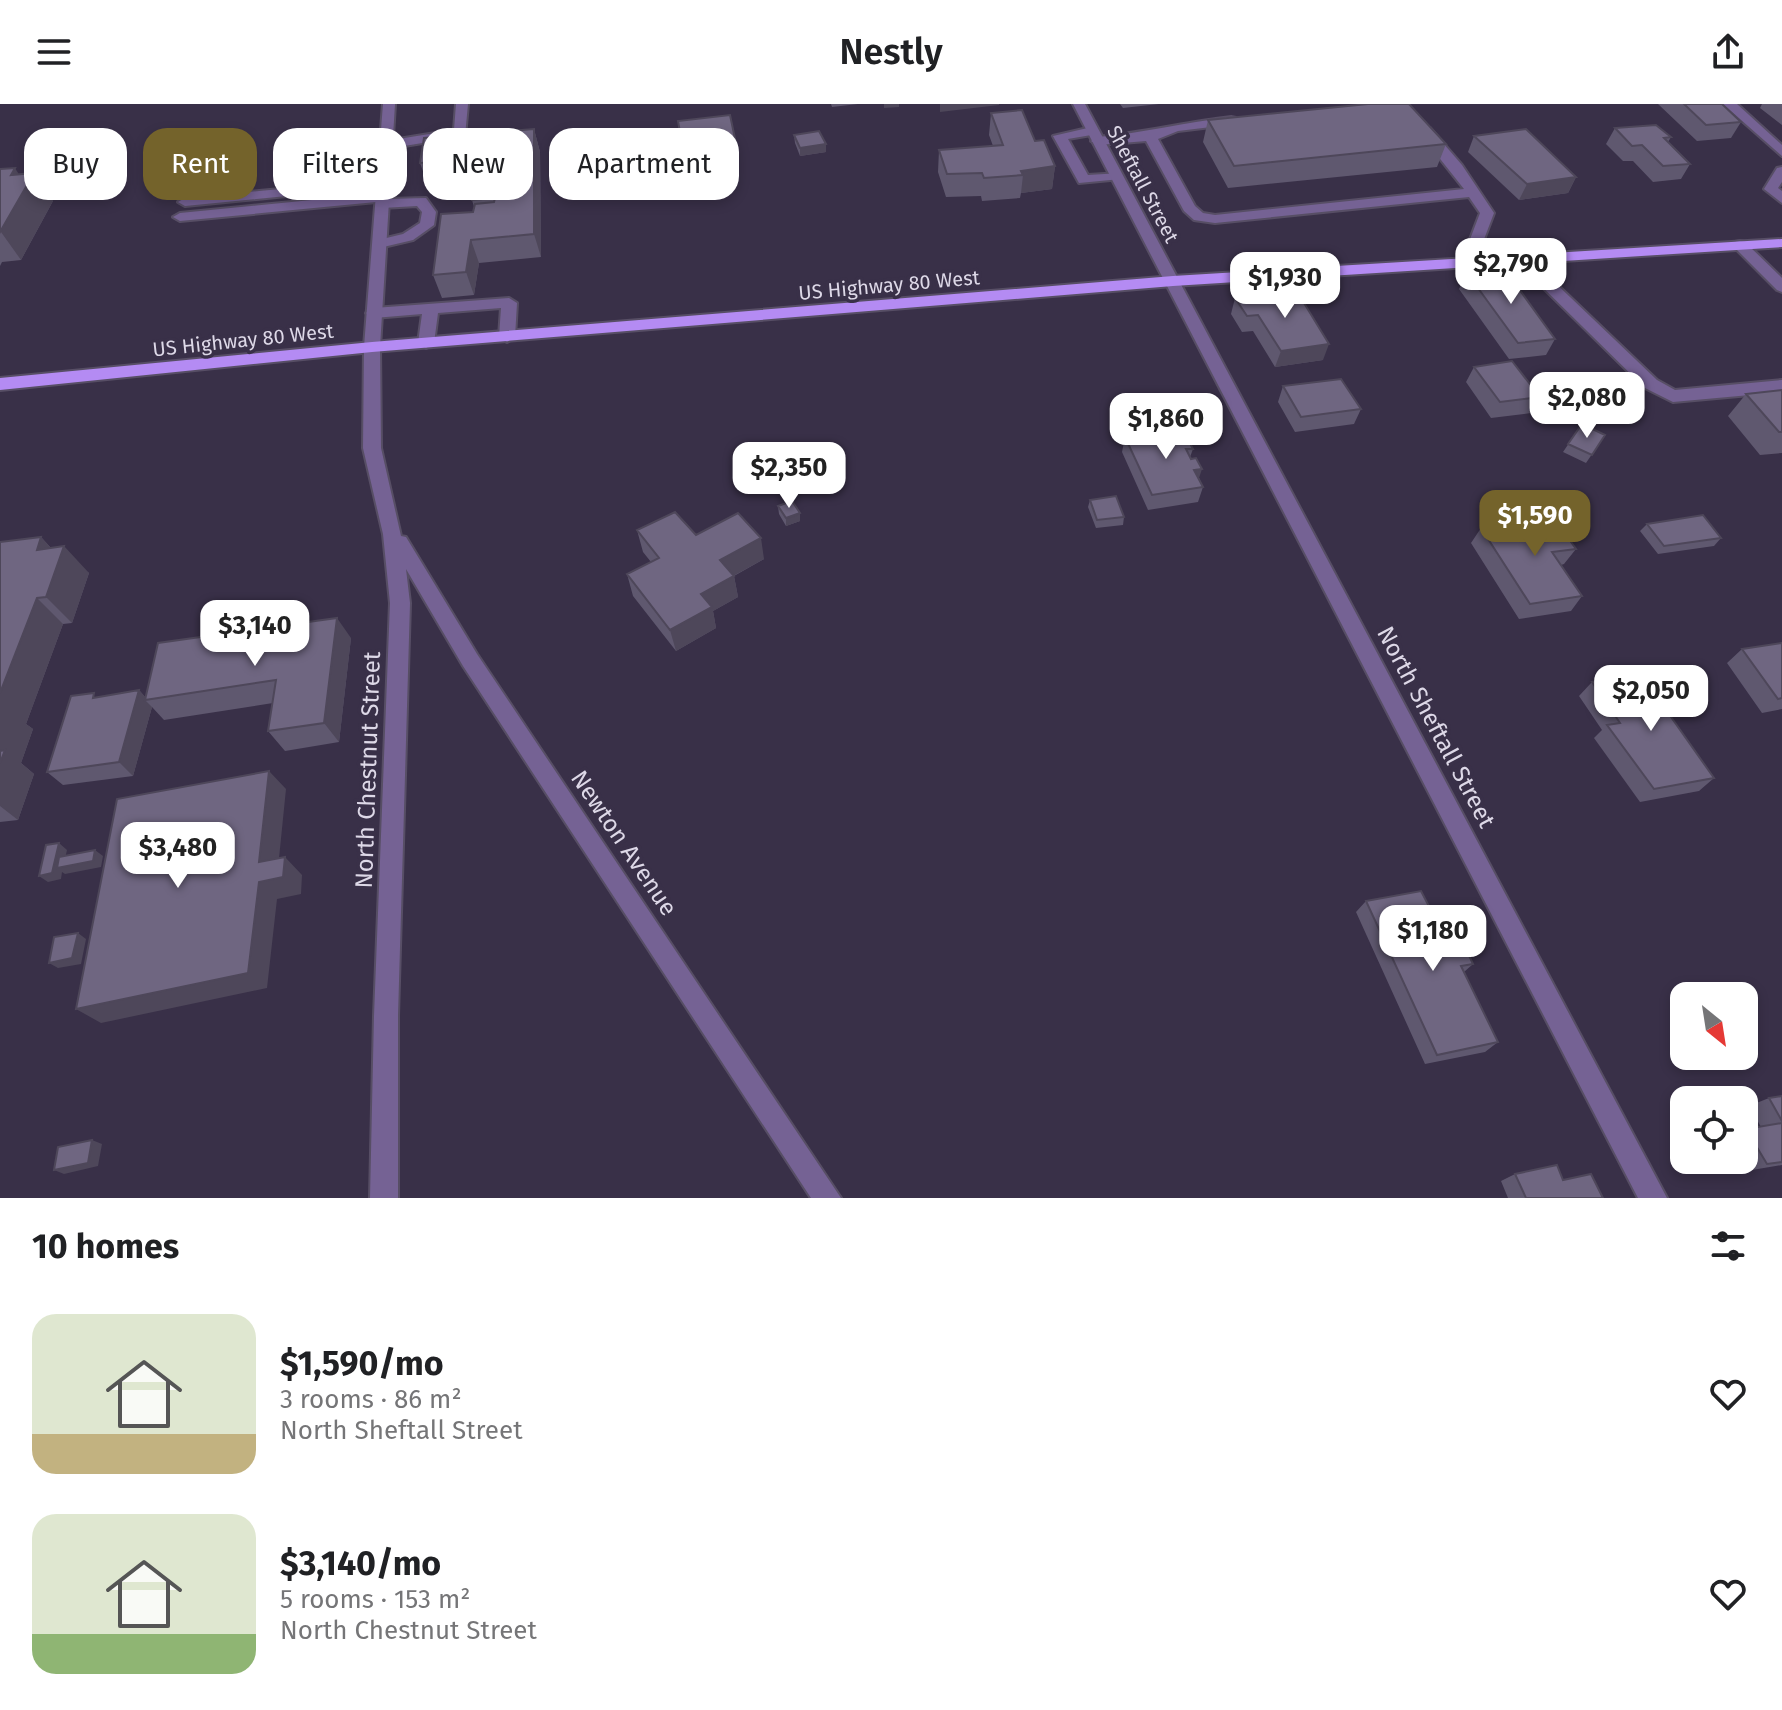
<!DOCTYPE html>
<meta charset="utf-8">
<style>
:root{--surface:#fff;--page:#f6f6f6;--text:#202124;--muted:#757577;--accent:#74632b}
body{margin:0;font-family:"Fira Sans",sans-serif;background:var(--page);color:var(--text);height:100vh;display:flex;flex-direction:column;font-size:30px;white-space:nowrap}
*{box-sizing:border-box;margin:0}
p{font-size:26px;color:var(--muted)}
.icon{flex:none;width:44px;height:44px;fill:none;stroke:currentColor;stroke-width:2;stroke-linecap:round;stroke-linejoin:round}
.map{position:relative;height:1094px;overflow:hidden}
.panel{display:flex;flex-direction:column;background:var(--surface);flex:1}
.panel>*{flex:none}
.top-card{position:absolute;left:24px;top:24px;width:800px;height:72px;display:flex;gap:16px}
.needle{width:52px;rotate:150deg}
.tools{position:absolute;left:1670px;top:878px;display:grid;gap:16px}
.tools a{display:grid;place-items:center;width:88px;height:88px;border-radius:16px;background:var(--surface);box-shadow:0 4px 12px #0003;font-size:40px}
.price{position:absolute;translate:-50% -68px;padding:0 18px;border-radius:16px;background:#fff;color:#222;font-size:26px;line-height:52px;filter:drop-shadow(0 2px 4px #0008)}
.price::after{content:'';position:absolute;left:50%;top:48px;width:24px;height:18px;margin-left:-12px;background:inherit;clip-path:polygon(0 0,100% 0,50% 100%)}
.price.current{background:var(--accent);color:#fff}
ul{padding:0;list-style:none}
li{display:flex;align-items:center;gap:24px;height:200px;padding:0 32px}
li span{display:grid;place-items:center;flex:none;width:224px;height:160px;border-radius:24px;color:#555}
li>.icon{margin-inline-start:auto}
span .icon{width:96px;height:96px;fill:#fffc;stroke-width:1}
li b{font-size:34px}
h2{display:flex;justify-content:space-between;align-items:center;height:96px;padding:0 32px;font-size:34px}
.pill{padding:0 28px;border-radius:24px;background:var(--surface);box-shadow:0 4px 12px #0003;font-size:28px;line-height:72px}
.pill.current{background:var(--accent);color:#fff}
header{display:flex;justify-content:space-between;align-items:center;height:104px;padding:0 32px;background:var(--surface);font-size:36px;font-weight:600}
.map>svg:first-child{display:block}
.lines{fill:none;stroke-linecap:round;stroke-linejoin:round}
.lane-casing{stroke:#574e65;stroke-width:4}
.street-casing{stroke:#574e65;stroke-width:4}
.primary-casing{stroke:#574e65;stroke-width:4}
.lane{fill:#756294;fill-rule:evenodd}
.street{fill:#756294;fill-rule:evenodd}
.primary{fill:#b48bf3;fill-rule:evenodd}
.wall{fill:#5f586f}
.shaded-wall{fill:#4e475a}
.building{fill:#6f6681;stroke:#4e475a;stroke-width:2}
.labels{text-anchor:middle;stroke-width:7;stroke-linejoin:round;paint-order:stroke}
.far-street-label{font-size:20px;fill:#ddd8e7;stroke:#393048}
.street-label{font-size:24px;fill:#ddd8e7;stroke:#393048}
</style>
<header><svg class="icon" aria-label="menu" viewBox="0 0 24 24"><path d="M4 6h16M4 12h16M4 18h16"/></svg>Nestly<svg class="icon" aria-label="share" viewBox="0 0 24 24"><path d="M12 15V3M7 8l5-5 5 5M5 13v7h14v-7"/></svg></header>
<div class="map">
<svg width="1782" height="1094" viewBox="0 0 1782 1094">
<rect width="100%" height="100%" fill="#393048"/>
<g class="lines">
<defs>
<path id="lane" d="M456 0H468L465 32 386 45 379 41 386 37 454 26Z
M1723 0H1737L1782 41V52Z
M1231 13 1236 14V20L1178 27 1158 35 1195 102 1203 109 1215 111 1464 85 1418 27 1425 23 1430 24 1462 61 1494 109 1475 159 1468 164 1461 159 1480 109 1469 93 1215 119 1194 116 1184 107 1146 37 1098 41 1091 37 1098 33C1143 29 1186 18 1231 13Z
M1092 23 1099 27 1097 30 1068 35 1088 71 1121 69V75L1079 79 1053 32Z
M1782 63V78L1778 84 1782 87V99L1764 85 1777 64Z
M312 82 317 83V89L185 102 178 98 185 94Z
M382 89 387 90V95L426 94 436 108 434 121 413 136 379 144 374 143V137L403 130 420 119 422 108 417 102 382 104 377 103 376 98 180 117 173 113 180 109Z
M1740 137 1745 138 1782 174V188L1777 186 1735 144V138Z
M1522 150 1527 152 1657 276 1675 286 1782 276V288L1673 298 1645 284 1517 158 1515 155Z
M509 194 517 199 515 233 507 238 499 233 501 204 438 209 434 239 426 244 418 239 422 210 374 214 366 209 374 204Z"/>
<path id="street" d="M383 0H395L380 243 381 344 401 432 406 433 477 550 841 1094H811L463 562 406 465 410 499 398 912V1094H370L374 912 390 499 383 430 363 344 364 243Z
M1073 0H1085L1667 1094H1638Z"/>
<path id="primary" d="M1782 135V143L1173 182 372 248 0 286V274L372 238 1173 172Z"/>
</defs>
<use href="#lane" class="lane-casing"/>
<use href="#street" class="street-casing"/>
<use href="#primary" class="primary-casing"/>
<use href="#lane" class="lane"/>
<use href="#street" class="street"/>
<use href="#primary" class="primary"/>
</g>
<path class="wall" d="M831 0H858L832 3Z
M1120 0H1159L1123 4Z
M1658 0H1722L1741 18 1731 34 1697 37Z
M1762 0H1782V21L1760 4Z
M991 9 1035 37 1055 62 1052 85 1021 89 1020 94 982 97 981 92 946 93 938 68 939 46 993 42 989 31Z
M1208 16 1446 40 1437 63 1228 84 1203 38Z
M1615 24 1671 33 1668 38 1690 60 1681 75 1653 78 1633 57H1623L1606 40Z
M534 25 540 48 541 153 479 159 474 191 442 194 433 171 473 108 474 103 472 96 475 77 428 81 420 59Z
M794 31 826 48 800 52 795 39Z
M1474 32 1576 73 1568 89 1519 96 1468 48Z
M0 65 18 70 53 97 21 156 2 158 0 162Z
M1467 169 1555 235 1546 251 1509 255 1459 185Z
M1235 194 1323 256 1275 263 1253 227 1242 228 1231 210Z
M1474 263 1540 293 1531 309 1491 314 1466 278Z
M1283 282 1361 305 1354 320 1295 328 1278 298Z
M1782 286V349L1760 351 1728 312 1746 290Z
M1582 320 1605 331 1586 359 1563 348Z
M1125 333 1193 345 1190 353 1203 383 1198 398 1148 406 1122 348Z
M1090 396 1124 413 1123 421 1096 424 1088 403Z
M778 402 800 409V417L786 422 779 410Z
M1647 420 1721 434 1714 442 1658 450 1640 427Z
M1481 424 1576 445 1564 460 1561 461 1582 492 1571 507 1519 515 1471 439Z
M637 426 696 431 764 455 734 472 738 493 713 507 716 524 676 547 633 492 627 470 651 458 643 448Z
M41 433 51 444 89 469 72 519 63 520 26 620 33 625 21 659 34 670 18 716 0 718V438Z
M351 534 339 638 285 647 268 627 273 599 164 616 152 603 133 672 63 681 47 668 98 593 139 586 145 593Z
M1782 539V605L1762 609 1727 559 1742 545Z
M1592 578 1714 674 1699 687 1640 698 1594 634 1602 626 1579 592Z
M1366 797 1445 833 1473 860 1464 868 1498 938 1485 948 1425 960 1356 808Z
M1782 992V1061L1746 1067 1740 1056H1744V1026L1761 1023 1749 1002 1769 994Z
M1515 1070 1563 1076 1603 1094H1508L1501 1077Z"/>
<path class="shaded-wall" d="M884 0H899V3L884 4Z
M940 0H999V1L940 8Z
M534 25 540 48 541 153 534 130Z
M826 40V48L800 52V44Z
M737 44 739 60 686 66 684 51Z
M1055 62 1052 85 1021 89 1023 71 1021 67Z
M15 64 26 82 34 69 53 97 21 156 1 128 11 71Z
M1576 73 1568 89 1519 96 1527 80Z
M471 136 479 159 474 191 466 168Z
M1329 240 1323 256 1275 263 1281 247Z
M1202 365 1197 380 1194 366Z
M800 409V417L786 422V414Z
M41 433 60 454 64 442 89 469 72 519 46 493 37 446Z
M761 434 764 455 724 477 720 456Z
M734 472 738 493 713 507 716 524 676 547 670 526 701 490Z
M37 494 63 520 26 620 33 625 21 659 34 670 18 716 0 702V589Z
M337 514 351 534 339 638 324 619Z
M139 586 148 596H145L152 603 133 672 119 658Z
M269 667 286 685 277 774 285 753 302 771 301 790 277 795 267 884 101 919 76 905 259 778V758Z
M59 739 67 746 63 763 95 746 103 752 101 763 65 770 62 768 61 775 48 778 39 772Z
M78 829 86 835 81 860 58 864 49 859Z
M92 1036 102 1040 98 1062 64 1070 54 1066Z"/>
<path class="building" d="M1368 0H1409L1446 40 1234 62 1208 16Z
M1684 0H1722L1741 18 1706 21Z
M1022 6 1035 37 1044 36 1055 62 1021 67 1023 71 984 74 982 69 947 70 939 46 1003 41 991 9Z
M730 11 737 44 684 51 678 17Z
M1656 21 1671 33 1664 34 1690 60 1663 62 1642 41 1632 42 1615 24Z
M534 25V130L471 136 466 168 433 171 441 110 473 108 475 100 494 98 495 94 472 96 479 54 420 59 424 34Z
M1526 25 1576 73 1527 80 1474 32Z
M819 27 826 40 800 44 794 31Z
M15 64 11 71 34 69 0 128V65Z
M1506 167 1555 235 1518 239 1467 169Z
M1295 190 1304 199 1329 240 1281 247 1258 211 1247 212 1235 194Z
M1512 257 1540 293 1500 298 1474 263Z
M1341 275 1361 305 1301 313 1283 282Z
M1782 286V328H1779L1746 290Z
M1582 320 1605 331 1592 351 1568 340Z
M1182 324 1193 345H1186L1191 355 1196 354 1202 365 1194 366 1203 383 1152 391 1125 333Z
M1116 392 1124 413 1097 416 1090 396Z
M792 397 800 409 786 414 778 402Z
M675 408 696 431 738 409 761 434 720 456 734 472 701 490 712 503 670 526 627 470 659 454 637 426Z
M1703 411 1721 434 1664 442 1647 420Z
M1554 414 1576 445 1552 448 1582 492 1530 500 1481 424Z
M41 433 37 446 64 442 46 493 37 494 0 589V438Z
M337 514 324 619 268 627 276 576 145 596 158 539Z
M1782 539V594L1778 595 1742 545Z
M1640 569 1714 674 1654 685 1607 621 1620 619 1592 578Z
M139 586 119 658 47 668 71 592 94 589 93 594Z
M5 646 0 659V647Z
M269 667 259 758 285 753 283 773 259 778 248 869 76 905 117 695Z
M59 739 52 769 39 772 46 741Z
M95 746 93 757 57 764 59 753Z
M1421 787 1445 833 1459 830 1473 860 1461 862 1498 938 1437 951 1366 797Z
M78 829 72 854 49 859 54 833Z
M1782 992V1017L1769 994Z
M1782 1019V1058L1767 1060 1746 1025Z
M92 1036 88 1059 54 1066 58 1043Z
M1557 1061 1563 1076 1591 1070 1603 1094H1526L1515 1070Z"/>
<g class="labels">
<g class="far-street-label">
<text transform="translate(1143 80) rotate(62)" y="7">Sheftall Street</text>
<text transform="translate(889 181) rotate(-5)" y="7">US Highway 80 West</text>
<text transform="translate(243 236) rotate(-6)" y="7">US Highway 80 West</text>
</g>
<g class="street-label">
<text transform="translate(1436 623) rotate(62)" y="8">North Sheftall Street</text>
<text transform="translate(368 666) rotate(-88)" y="8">North Chestnut Street</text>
<text transform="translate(624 739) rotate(56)" y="8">Newton Avenue</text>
</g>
</g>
</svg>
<div class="tools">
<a><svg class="needle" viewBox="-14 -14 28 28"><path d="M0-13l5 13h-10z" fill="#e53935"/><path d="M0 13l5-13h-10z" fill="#757577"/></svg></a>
<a><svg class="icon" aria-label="locate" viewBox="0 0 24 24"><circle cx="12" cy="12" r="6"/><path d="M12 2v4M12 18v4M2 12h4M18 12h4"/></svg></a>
</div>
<b class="price" style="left:1511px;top:202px">$2,790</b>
<b class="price" style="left:1285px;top:216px">$1,930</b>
<b class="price" style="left:1587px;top:336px">$2,080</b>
<b class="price" style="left:1166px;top:357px">$1,860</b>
<b class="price" style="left:789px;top:406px">$2,350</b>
<b class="price current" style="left:1535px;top:454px">$1,590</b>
<b class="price" style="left:255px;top:564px">$3,140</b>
<b class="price" style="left:1651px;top:629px">$2,050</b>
<b class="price" style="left:178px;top:786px">$3,480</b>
<b class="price" style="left:1433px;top:869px">$1,180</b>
<div class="top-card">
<a class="pill">Buy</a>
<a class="pill current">Rent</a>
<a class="pill">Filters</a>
<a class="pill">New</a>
<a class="pill">Apartment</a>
</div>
</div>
<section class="panel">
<h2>10 homes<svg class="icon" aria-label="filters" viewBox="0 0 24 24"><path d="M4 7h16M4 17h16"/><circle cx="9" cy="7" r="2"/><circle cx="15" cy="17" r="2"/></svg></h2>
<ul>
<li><span style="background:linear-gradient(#dfe7d0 75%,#c2b280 0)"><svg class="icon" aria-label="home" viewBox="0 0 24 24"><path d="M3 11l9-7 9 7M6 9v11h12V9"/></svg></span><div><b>$1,590/mo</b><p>3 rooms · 86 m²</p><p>North Sheftall Street</p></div><svg class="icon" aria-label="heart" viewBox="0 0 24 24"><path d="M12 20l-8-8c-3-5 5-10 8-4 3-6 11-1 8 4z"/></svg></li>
<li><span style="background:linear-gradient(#dfe7d0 75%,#8fb573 0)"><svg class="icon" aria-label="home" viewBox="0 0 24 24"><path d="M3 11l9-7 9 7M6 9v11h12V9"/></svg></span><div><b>$3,140/mo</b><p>5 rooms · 153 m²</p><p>North Chestnut Street</p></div><svg class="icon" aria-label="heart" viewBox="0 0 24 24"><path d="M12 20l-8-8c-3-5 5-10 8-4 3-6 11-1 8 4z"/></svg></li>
</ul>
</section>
